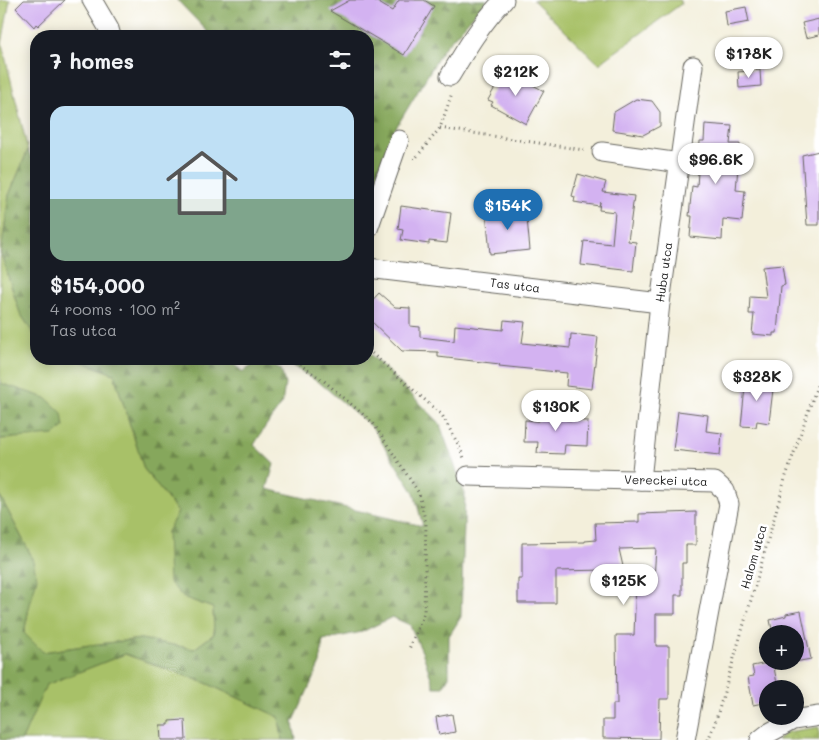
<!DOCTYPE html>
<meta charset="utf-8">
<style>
:root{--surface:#171b24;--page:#242831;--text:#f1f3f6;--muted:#9ea1a6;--accent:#1f6fb2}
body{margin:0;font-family:Mali,sans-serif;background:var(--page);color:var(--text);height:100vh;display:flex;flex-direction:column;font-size:19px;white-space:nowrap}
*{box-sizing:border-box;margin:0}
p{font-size:16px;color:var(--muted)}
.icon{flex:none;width:28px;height:28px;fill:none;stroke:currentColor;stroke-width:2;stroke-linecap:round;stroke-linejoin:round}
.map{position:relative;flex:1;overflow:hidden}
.drawer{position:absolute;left:30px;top:30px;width:344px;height:335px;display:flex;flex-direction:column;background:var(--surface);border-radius:20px;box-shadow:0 2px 12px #0003}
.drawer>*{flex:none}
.controls{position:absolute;left:759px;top:625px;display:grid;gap:10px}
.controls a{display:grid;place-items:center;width:45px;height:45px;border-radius:50%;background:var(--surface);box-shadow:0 2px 12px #0003;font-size:25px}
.price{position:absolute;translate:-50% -42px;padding:0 11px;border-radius:18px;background:#fff;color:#222;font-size:16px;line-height:32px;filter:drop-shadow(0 1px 2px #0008)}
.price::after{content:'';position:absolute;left:50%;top:30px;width:15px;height:11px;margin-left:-8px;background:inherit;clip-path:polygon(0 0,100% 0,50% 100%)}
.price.on{background:var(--accent);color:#fff}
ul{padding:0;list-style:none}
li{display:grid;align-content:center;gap:10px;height:265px;padding:0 20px}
li span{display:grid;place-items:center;height:155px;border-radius:15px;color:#555}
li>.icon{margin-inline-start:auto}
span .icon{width:90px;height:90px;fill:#fffc;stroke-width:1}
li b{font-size:21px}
h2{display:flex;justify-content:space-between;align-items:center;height:60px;padding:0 20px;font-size:21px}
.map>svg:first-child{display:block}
.green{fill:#a8c167;stroke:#626e42}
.forest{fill:url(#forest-firs);stroke:#51623c}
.park{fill:url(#park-crowns);stroke:#626e42}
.building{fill:#d3b2f1}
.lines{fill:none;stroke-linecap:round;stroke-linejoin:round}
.minor-casing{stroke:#67665f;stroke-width:21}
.path{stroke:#67665f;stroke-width:3;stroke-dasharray:1 4;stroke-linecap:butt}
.minor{stroke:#fff;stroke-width:19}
.labels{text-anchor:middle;stroke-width:5;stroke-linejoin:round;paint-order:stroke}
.street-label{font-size:12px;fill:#1c1c1c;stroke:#fff}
</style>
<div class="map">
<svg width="819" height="740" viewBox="0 0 819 740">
<defs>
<pattern id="forest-firs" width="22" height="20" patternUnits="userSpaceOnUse" patternTransform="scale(1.25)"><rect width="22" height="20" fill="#86a75c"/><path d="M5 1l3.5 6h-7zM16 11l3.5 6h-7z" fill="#6d874b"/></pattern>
<pattern id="park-crowns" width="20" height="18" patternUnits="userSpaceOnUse" patternTransform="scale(1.25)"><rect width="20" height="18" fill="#a8c167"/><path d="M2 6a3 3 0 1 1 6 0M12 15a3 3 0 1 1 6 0" fill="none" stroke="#90a559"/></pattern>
</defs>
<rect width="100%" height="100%" fill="#fff"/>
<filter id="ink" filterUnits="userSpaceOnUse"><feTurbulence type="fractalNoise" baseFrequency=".02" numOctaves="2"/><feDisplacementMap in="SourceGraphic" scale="10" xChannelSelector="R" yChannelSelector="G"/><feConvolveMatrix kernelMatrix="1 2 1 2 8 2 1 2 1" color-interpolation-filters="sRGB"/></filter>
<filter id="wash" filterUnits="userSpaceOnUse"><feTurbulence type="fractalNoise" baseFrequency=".0096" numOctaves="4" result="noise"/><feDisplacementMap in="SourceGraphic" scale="20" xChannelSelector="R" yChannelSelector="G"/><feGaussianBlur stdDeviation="1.12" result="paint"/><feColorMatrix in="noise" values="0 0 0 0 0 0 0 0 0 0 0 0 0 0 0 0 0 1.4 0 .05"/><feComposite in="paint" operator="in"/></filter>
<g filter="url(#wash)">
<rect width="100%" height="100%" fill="#f3efdb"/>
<path class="green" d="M0 0H10L2 44 28 150 9 195 1 254 20 313 36 337V359H76L114 374 144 469 178 512 167 532 183 597 213 608 214 634 194 649 141 639 90 645 43 652 24 633 29 608 32 557 0 496V439L14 438 3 384 0 382Z
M533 0H680L681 4 599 64Z
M125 654 206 683 279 717 282 740H22L45 685Z"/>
<path class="forest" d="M177 0H487L444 48 391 136 368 200V36H212Z
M28 150 36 170V337L20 313 1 254 9 195Z
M368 352 439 422 465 494 461 617 449 636V677L443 687H434L423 654 410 625 392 617 362 632 323 640 320 663 293 723 296 740H282L279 717 206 683 125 654 46 685 22 740H0V496L32 557 37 578 29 608 24 633 43 652 90 645 141 639 194 649 214 634 213 608 183 597 169 582 167 532 178 512 144 469 114 374 76 359H232L231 362 243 372 261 359 281 369 285 384 282 404 265 427 254 445 274 464 267 489 423 526 414 493 372 427 321 384 282 359H368Z
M0 382 3 384 46 398 62 413 64 427 54 435 0 439Z"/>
<path class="park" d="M819 727V740H777L787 732Z"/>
<g id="blocks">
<path class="building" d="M24 0H65L38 26 36 24 34 27 16 8Z
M350 0H374L392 11 399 0H424L434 6 404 55 330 11Z
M746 7 749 22 727 26 725 11Z
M819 19V35L806 38 802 23Z
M760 70 761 86 739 88 738 72Z
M509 72 544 91 526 124 491 105 493 102 488 100 503 73 507 76Z
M636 99 652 101 660 112V126L643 135 612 130 614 112Z
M705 124 732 126 730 144H740L736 190 745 191 742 221 723 219 722 240 690 237 692 216H689L692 186 697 187 700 141H704Z
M819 151V225H807L802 155Z
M578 174 606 182 603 192 634 196 628 241 636 242 633 271 581 265 584 241 612 244 615 212 599 210 600 202 599 206 574 202 575 197 572 196Z
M401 206 451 213 447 243 429 241V244L401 240 403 230 398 229Z
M526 208 530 250 490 254 486 211Z
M782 265 785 285 781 286 777 333H773V336L752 334 754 314H749L750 296 766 297 762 267Z
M379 293 395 307 410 308V326L420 327V337L454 341 455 325 503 330 504 320 525 322 522 343 570 348 571 334 598 337 592 389 566 386 567 373 499 366 500 364 438 357V352L402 351 368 318V305Z
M746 378 774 381 769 423 757 421 756 427 741 426Z
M539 409 566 411V420L588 421 587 446 565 445 564 454 537 453 538 442H524L525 420 539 421Z
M678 411 708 415 706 431 722 433 720 455 673 450Z
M696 512V545H686V563H682V595H675V614H656V646H669V699H660L659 739 603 738V720H613V704H617L616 635H634L636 579H654L656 548 619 549 625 575 607 576V570L556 571V603H518V579H522V543L585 542V541L596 540 595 523 639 522V514Z
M801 611 811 659 779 665 778 661H795V634H773L770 620 786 616V614Z
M773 662 778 689H768V702L753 705 748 677 754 676 752 666Z
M452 714 455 732 439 735 436 717Z
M185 720 186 740H161L160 725H169V721Z"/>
</g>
</g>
<g filter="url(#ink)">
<use href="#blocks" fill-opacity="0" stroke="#67665f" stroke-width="1"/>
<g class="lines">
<defs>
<g id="minor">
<path d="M92 0 109 29 111 36"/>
<path d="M450 76C466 49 482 22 504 0"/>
<path d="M602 152 680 163"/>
<path d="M368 229 399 140"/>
<path id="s1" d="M368 268 660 303"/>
<path id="s2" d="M468 476 715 482 725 491 729 504 685 740"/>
<path id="s3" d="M641 480 660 303 693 66"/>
<path d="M760 740 769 733 793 720 819 716"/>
</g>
</defs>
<use href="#minor" class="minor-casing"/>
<path class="path" d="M440 128 584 150
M413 159H415L440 128 452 93
M368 350 442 415 459 446 464 458
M291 359 323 380 373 423 419 493 426 524 424 613 409 649
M245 361 246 359
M708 740 715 723 758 576 785 479 819 380"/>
<use href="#minor" class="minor"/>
</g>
</g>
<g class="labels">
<g class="street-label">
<text dy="4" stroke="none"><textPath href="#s3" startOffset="209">Huba utca</textPath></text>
<text dy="4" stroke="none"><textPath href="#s1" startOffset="148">Tas utca</textPath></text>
<text dy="4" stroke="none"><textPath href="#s2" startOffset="198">Vereckei utca</textPath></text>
<text transform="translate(754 557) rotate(-74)" y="4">Halom utca</text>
</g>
</g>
</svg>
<div class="controls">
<a>+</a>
<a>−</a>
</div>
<b class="price" style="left:749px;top:79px">$178K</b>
<b class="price" style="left:516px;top:97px">$212K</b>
<b class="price" style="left:716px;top:185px">$96.6K</b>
<b class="price on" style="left:508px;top:231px">$154K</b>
<b class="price" style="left:757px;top:402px">$328K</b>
<b class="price" style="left:556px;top:432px">$130K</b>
<b class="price" style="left:624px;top:606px">$125K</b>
<section class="drawer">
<h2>7 homes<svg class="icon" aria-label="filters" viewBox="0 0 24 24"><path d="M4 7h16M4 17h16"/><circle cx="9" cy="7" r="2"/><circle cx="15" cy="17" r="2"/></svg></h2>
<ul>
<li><span style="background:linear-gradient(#bfe0f5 60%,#7fa58c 0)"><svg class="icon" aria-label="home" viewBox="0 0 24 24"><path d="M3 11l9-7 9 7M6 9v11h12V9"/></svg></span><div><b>$154,000</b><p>4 rooms · 100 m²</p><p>Tas utca</p></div></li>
</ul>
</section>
</div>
